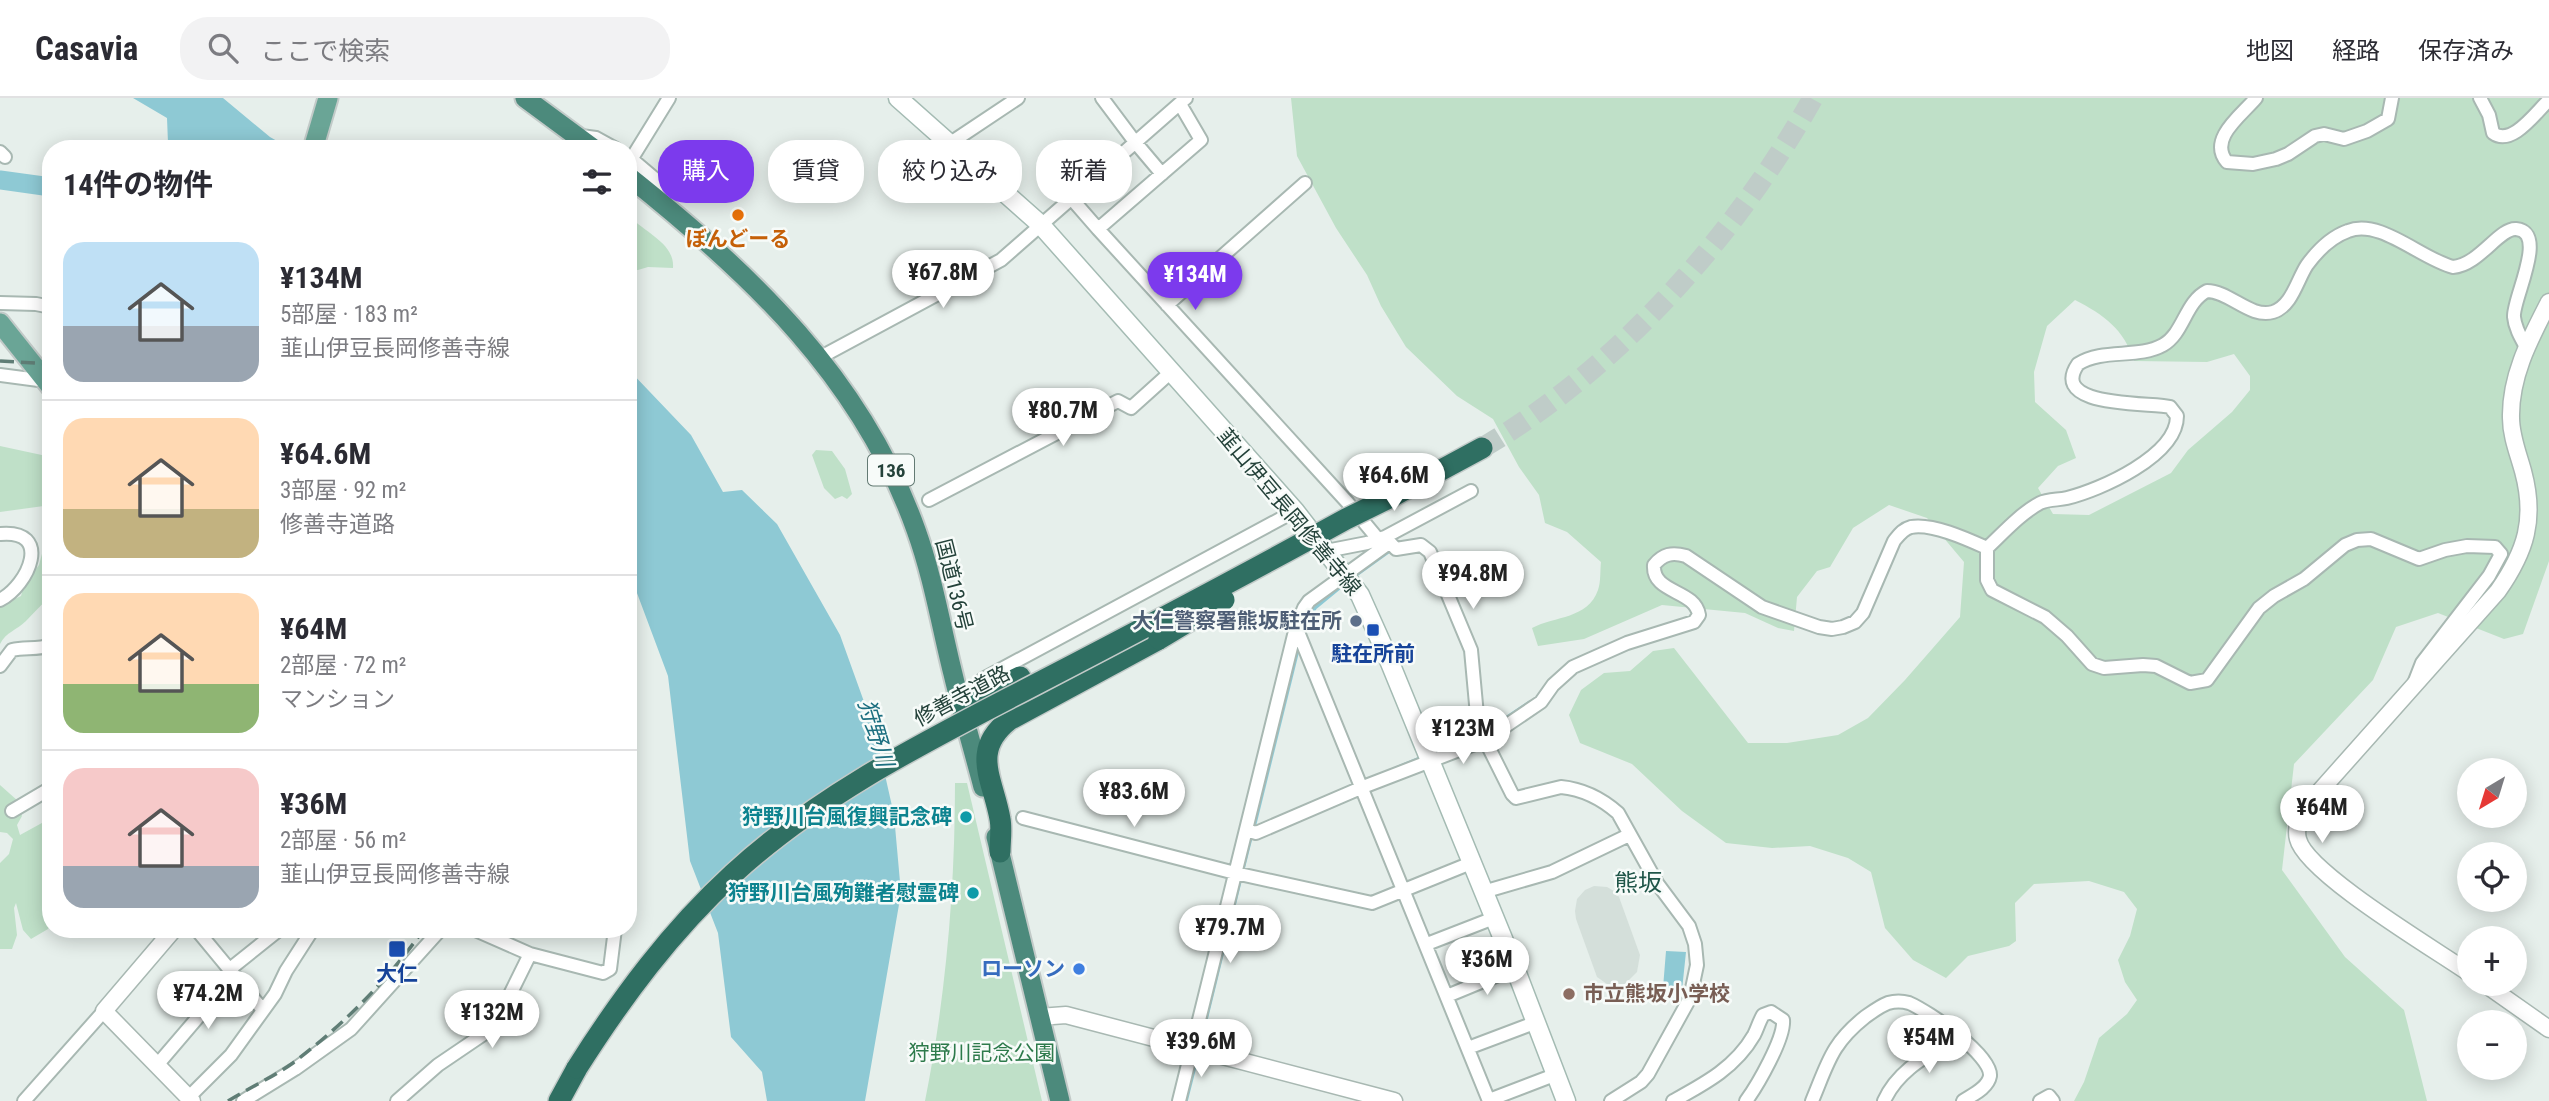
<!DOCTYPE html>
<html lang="ja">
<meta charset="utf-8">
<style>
:root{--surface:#fff;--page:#f2f2f3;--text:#2b2b33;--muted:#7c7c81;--line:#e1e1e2;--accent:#7c3aed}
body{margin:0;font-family:"Roboto Condensed","Noto Sans JP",sans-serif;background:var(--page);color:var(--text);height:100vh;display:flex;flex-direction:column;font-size:26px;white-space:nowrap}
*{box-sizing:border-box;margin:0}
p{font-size:23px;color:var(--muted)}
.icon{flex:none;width:38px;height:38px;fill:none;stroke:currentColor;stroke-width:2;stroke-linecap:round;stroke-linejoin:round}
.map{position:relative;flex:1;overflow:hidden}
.panel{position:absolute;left:42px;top:42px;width:595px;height:798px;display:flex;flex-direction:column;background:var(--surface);border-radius:28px;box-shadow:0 4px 18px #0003}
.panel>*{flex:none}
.hud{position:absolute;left:658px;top:42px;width:665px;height:63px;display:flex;gap:14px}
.needle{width:46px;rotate:218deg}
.tools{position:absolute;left:2457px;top:660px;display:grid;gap:14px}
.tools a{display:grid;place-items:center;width:70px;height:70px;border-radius:50%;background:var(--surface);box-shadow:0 4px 18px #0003;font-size:35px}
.price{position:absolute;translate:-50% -60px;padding:0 16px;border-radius:24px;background:#fff;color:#222;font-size:23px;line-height:46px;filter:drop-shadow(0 2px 4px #0008)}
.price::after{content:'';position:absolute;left:50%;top:42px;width:21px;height:16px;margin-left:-10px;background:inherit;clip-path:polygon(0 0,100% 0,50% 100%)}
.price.selected{background:var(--accent);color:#fff}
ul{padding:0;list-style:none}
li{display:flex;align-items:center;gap:21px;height:175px;padding:0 21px}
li+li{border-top:2px solid var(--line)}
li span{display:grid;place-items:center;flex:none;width:196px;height:140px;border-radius:21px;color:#555}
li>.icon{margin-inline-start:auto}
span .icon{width:84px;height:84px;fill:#fffc;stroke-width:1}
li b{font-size:30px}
h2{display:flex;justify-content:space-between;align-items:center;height:84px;padding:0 21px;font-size:30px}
.tag{padding:0 24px;border-radius:28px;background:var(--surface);box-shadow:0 4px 18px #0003;font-size:24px;line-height:63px}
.tag.selected{background:var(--accent);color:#fff}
header{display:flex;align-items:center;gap:42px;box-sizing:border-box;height:98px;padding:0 35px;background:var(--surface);border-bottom:2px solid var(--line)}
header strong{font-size:33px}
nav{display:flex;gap:38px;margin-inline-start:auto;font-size:24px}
.search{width:490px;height:63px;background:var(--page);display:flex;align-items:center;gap:18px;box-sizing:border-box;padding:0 24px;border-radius:28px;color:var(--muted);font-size:26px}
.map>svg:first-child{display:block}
.built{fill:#d4dfda}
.green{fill:#bfe0c8;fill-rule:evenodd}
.water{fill:#8ec9d4}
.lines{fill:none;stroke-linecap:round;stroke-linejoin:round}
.stream{stroke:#8ec9d4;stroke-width:3.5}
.river{stroke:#8ec9d4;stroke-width:19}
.motorway-tunnel{stroke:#bfccc8;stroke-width:21;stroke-dasharray:21 10;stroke-linecap:butt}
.minor-casing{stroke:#a8b8b2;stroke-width:16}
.tertiary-casing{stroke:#a8b8b2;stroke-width:19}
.secondary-casing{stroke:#a4bbb3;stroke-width:21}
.primary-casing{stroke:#c2cac8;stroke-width:23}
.trunk-casing{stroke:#c2cac8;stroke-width:23}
.motorway-casing{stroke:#c2cac8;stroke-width:24}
.minor{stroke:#fff;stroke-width:12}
.tertiary{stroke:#fff;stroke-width:16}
.secondary{stroke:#fff;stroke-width:18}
.primary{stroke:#6aa596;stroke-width:19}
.trunk{stroke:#4c8a7c;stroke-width:19}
.motorway{stroke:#2f6f62;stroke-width:21}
.rail{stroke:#5f7d75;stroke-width:3.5;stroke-dasharray:14 7;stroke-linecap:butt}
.motorway-bridge-casing{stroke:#c2cac8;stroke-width:24;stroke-linecap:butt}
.motorway-bridge{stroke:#2f6f62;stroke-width:21}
.food-dot{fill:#e8710a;stroke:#f7fbf9;stroke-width:2.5}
.service-dot{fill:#5c6f8a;stroke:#f7fbf9;stroke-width:2.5}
.transit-dot{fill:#1a4fb4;stroke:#f7fbf9;stroke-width:2.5}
.culture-dot{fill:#0f9aa8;stroke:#f7fbf9;stroke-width:2.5}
.shop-dot{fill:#3f7fe0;stroke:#f7fbf9;stroke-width:2.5}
.education-dot{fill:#8d6e63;stroke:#f7fbf9;stroke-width:2.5}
.labels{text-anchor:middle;stroke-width:5;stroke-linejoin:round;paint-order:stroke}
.shield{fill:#f7fbf9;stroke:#637a73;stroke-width:2}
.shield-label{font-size:19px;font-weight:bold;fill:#24423a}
.food-label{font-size:21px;font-weight:bold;fill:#c56008;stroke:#f7fbf9}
.street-label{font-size:21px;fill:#24423a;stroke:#f7fbf9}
.service-label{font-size:21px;font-weight:bold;fill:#4e5e75;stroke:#f7fbf9;text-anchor:end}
.transit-label{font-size:21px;font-weight:bold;fill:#164399;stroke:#f7fbf9}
.culture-label{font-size:21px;font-weight:bold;fill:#0d838f;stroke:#f7fbf9;text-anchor:end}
.shop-label{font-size:21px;font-weight:bold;fill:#366cbe;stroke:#f7fbf9;text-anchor:end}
.education-label{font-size:21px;font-weight:bold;fill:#785e54;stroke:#f7fbf9;text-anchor:start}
.park-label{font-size:21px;fill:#2d7a4b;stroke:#f7fbf9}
.water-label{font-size:23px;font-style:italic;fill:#1c6f80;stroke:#f7fbf9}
.quarter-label{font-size:24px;fill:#1f5548;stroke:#f7fbf9}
</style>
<header>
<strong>Casavia</strong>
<div class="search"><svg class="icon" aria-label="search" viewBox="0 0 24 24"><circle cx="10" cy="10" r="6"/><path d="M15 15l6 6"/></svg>ここで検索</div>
<nav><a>地図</a><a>経路</a><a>保存済み</a></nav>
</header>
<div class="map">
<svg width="2549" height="1003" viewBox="0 0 2549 1003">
<rect width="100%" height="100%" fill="#e6efeb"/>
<path class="built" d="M1594 788 1607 789 1614 793 1619 799 1640 857 1637 874 1625 886H1607L1597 879 1576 821 1575 813 1577 801 1585 792Z"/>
<path class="green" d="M1291 0H2549V463L2523 536 2504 541 2438 515 2396 529 2373 582 2294 666 2282 772 2345 859 2404 912 2427 1003H2074L2084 984 2099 940 2127 916 2137 902 2125 884 2118 862 2130 838 2137 811 2124 794 2089 783 2034 786 2015 805 2016 843 2009 848 1968 858 1946 880 1913 862 1885 830 1871 774 1848 760 1810 748 1772 750 1726 745 1682 713 1632 666 1580 645 1569 617 1581 592 1604 575 1630 573 1653 553 1674 550 1748 645H1787L1838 637 1868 620 1905 582 1960 519 1964 464 1927 420 1889 407 1853 430 1830 469 1817 473 1797 499 1794 533 1778 530 1745 515 1662 507 1584 541 1538 548 1532 530C1555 518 1588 521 1598 492 1601 484 1600 472 1601 464L1567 434 1545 425 1539 397 1519 369 1493 321 1457 298 1406 249 1381 208 1367 177 1336 130 1297 58ZM2075 202C2104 217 2124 231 2134 263L2207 264 2234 256 2250 278V292L2232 314 2188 352 2171 375 2089 417 2053 416 2038 390 2058 368 2076 360 2066 332 2035 304 2034 274 2047 228Z
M628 116C642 134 675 144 673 170L648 169 638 172H628Z
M0 348 51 359V407L0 414Z
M816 352 832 353 845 371 852 396 847 401 842 398 835 401 824 390 812 357Z
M50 447 51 497C43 506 34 514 26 523 17 532 6 534 0 546V508L21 498 24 487 39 467 43 452Z
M955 685H967L1042 1003H925C946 898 955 792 955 685Z
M0 687 18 703 22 718 17 727 20 737 51 720V816L47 819 51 825 48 831 31 841 23 832 16 805 14 810 17 837 12 851H0V765L9 756 13 741 7 735 0 734Z"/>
<path class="water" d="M133 0H223L270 39 291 51H165L168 45 167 20Z
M628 271 691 337 723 394 742 392 777 426 840 537 876 637 894 717 901 795 865 1003H767L762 974 731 939 718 835 690 763 668 578 628 471Z
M1666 853 1686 854 1682 892 1663 890Z"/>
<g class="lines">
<path class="stream" d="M1356 477 1388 454
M1304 528 1315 510 1343 487
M1488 632 1530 604
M1435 653 1472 639
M1396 670 1420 660
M1254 729 1298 551
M1243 771 1251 739
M1201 942 1240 783
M1186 1003 1197 960"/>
<path class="river" d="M0 82 51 89"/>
<path class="motorway-tunnel" d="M1482 350C1618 271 1736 137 1813 0"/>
<defs>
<path id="minor" d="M1102 0 1135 44 1162 76
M2256 0C2243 16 2207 41 2227 64L2253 66 2276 61 2288 56 2315 38 2324 36 2344 41 2367 33 2388 21 2392 0
M2480 0 2489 17 2493 35C2512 49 2536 14 2549 2
M1180 6 1201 42 1098 131 1348 405 1378 441
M581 38 596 40 616 51
M949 46 1018 0
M0 54 5 59
M628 58 654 80 665 106
M632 60 669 0
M1071 100 1098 131
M0 205 36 206 51 209
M1167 207 1305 85
M819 260 1001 162 1186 0
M0 277 46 283
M929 402 1118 303 1131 310 1171 274
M0 436C53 431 29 487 0 502
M1385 439 1396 451 1421 447 1430 454 1471 552 1478 628 1512 696 1516 700 1561 689C1582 691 1602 701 1618 715L1657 785 1689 828 1695 846 1697 867 1690 900 1648 976 1641 984 1611 1003
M1987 450C2003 435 2021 415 2040 405 2048 401 2058 402 2067 400 2100 392 2177 358 2177 318L2170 309C2154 304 2047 311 2078 266 2103 250 2138 261 2163 247 2184 235 2185 204 2207 193 2229 193 2251 221 2273 214 2292 208 2297 182 2307 167 2318 152 2331 139 2348 133 2380 120 2421 161 2453 169 2479 167 2499 130 2516 131 2549 134 2512 202 2514 219 2515 230 2521 240 2526 249
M1987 450V482L1992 492 2045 519 2067 538 2092 566 2104 570 2143 567 2156 568 2190 585 2207 582 2259 510 2274 498 2304 481 2345 447 2357 442 2371 441 2419 461 2445 452 2467 448 2495 449 2501 456 2489 478 2422 565 2415 583
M1326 453 1367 445 1385 439 1471 393
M1296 529 1489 1003
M0 568 12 552C25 549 38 552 51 547
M983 581 1295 413
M12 713 51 690
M1023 720 1235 775 1372 805 1471 765
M1246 732 1256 735 1363 689 1485 642 1541 604 1553 587 1573 569 1627 545 1694 524 1699 517C1695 491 1652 496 1654 467 1663 456 1672 454 1686 458L1762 509 1819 529 1832 531 1843 529 1855 524 1863 515 1894 443C1899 437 1903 431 1911 429 1932 425 1967 441 1987 450
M1483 794 1552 774 1629 737
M196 831 263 912
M473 831 530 856 603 875 610 871 615 831
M1427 846 1494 820
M230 871 280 831
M1447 898 1515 870
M1468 950 1537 924
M158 966 234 877
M188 1000 231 957 275 896 286 873 313 831
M1489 1002 1557 976
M24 1003 104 913
M243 1003 295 971 351 931 441 831
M397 1003 438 967 494 929 530 856
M1179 1003 1296 529 1304 510 1309 503 1389 445
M1673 1003C1704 986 1735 970 1754 937 1757 931 1759 924 1763 917L1771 914 1783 922C1785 940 1757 988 1746 1003
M1812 1003C1828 965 1831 946 1865 919 1872 914 1880 908 1888 905 1895 903 1902 903 1909 905 1928 913 1992 957 1990 978 1988 990 1972 997 1963 1003
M1884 1003C1898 971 1930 956 1959 938
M2040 1003 2049 998 2053 1003"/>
<path id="tertiary" d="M174 831 104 913 192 1003
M2469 875C2436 852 2306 775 2298 741 2294 726 2304 713 2312 702L2498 493C2526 453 2536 421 2523 373 2518 355 2511 338 2511 320 2510 278 2530 241 2549 204
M2485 886 2549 931
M1039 919 1066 917 1394 1003"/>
<path id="secondary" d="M898 0 1040 126 1295 413 1360 497 1386 555 1515 870 1566 1003"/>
<path id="primary" d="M313 51 328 0
M0 225 51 289"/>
<path id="trunk" d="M525 0 594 51
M628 78C751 176 862 280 916 432 933 479 941 528 953 576 962 614 973 651 983 689
M996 739 1060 1003"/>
<path id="motorway" d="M1393 398 1482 350
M962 607 1020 579
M1000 754C1000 743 1002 731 1000 721 993 681 970 653 1009 622L1159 541
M559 1003 577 970"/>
</defs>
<use href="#minor" class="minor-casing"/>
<use href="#tertiary" class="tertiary-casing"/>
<use href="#secondary" class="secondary-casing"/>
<use href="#primary" class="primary-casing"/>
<use href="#trunk" class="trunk-casing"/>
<use href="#motorway" class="motorway-casing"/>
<use href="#minor" class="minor"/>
<use href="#tertiary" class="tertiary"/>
<use href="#secondary" class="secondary"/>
<use href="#primary" class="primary"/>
<use href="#trunk" class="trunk"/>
<use href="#motorway" class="motorway"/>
<path class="rail" d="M0 263 51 266
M228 1003C249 990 273 979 293 965 343 927 388 882 424 831"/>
<defs>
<path id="motorway-bridge" d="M1159 541 1224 502
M577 970C622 899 671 833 733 776 823 693 935 639 1042 583 1144 530 1246 476 1346 421L1393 398"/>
</defs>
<use href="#motorway-bridge" class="motorway-bridge-casing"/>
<use href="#motorway-bridge" class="motorway-bridge"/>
</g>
<circle class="food-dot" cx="738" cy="117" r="7"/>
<circle class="service-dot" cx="1356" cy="523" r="7"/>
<g class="transit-dot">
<rect x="1366" y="525" width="14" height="14" rx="3.5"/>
<rect x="388" y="842" width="18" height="18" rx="3.5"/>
</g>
<g class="culture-dot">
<circle cx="966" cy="719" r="7"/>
<circle cx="973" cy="795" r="7"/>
</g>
<circle class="shop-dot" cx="1079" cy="871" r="7"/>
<circle class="education-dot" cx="1569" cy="896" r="7"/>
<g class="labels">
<rect class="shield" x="868" y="356.5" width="46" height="31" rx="5"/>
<g class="shield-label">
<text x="891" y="379">136</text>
</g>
<g class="food-label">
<text x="738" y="148">ぼんどーる</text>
</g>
<g class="street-label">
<text transform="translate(1289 414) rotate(50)" y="7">韮山伊豆長岡修善寺線</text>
<text transform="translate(954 487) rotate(76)" y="7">国道136号</text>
<text transform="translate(962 598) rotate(-28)" y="7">修善寺道路</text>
</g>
<g class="service-label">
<text x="1342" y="530">大仁警察署熊坂駐在所</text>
</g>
<g class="transit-label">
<text x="1373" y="563">駐在所前</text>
<text x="397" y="883">大仁</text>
</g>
<g class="culture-label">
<text x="952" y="726">狩野川台風復興記念碑</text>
<text x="959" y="802">狩野川台風殉難者慰霊碑</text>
</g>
<g class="shop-label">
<text x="1065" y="878">ローソン</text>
</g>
<g class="education-label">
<text x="1583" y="903">市立熊坂小学校</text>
</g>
<g class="park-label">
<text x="982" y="962">狩野川記念公園</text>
</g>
<g class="water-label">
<text transform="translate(876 635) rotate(73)" y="8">狩野川</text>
</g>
<g class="quarter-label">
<text x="1638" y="793">熊坂</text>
</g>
</g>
</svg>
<div class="tools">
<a><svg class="needle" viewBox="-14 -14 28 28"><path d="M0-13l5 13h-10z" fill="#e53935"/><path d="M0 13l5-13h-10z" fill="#7c7c81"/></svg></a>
<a><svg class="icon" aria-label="locate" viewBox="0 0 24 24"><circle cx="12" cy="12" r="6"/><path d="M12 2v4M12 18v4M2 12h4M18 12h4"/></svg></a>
<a>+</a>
<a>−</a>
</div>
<b class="price" style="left:943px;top:212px">¥67.8M</b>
<b class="price selected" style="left:1195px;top:214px">¥134M</b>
<b class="price" style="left:1063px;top:350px">¥80.7M</b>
<b class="price" style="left:1394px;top:415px">¥64.6M</b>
<b class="price" style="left:1473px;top:513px">¥94.8M</b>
<b class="price" style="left:1463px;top:668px">¥123M</b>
<b class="price" style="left:1134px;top:731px">¥83.6M</b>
<b class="price" style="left:2322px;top:747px">¥64M</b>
<b class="price" style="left:1230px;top:867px">¥79.7M</b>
<b class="price" style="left:1487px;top:899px">¥36M</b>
<b class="price" style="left:208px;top:933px">¥74.2M</b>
<b class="price" style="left:492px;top:952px">¥132M</b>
<b class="price" style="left:1929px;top:977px">¥54M</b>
<b class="price" style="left:1201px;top:981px">¥39.6M</b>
<div class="hud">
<a class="tag selected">購入</a>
<a class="tag">賃貸</a>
<a class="tag">絞り込み</a>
<a class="tag">新着</a>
</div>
<section class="panel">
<h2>14件の物件<svg class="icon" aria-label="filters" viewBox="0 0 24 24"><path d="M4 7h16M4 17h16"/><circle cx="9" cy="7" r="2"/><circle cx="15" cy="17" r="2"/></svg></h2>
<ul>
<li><span style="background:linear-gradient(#bfe0f5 60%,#9aa5b1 0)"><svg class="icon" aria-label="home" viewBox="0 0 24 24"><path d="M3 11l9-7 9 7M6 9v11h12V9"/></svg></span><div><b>¥134M</b><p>5部屋 · 183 m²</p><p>韮山伊豆長岡修善寺線</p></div></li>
<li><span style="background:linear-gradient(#ffd9b3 65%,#c2b280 0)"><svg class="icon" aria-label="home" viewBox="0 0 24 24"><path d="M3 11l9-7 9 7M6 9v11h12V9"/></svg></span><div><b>¥64.6M</b><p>3部屋 · 92 m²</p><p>修善寺道路</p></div></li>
<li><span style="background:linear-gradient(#ffd9b3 65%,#8fb573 0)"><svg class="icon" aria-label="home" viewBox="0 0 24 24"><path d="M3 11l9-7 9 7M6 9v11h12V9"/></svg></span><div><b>¥64M</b><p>2部屋 · 72 m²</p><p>マンション</p></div></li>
<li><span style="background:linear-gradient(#f6c9c9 70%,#9aa5b1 0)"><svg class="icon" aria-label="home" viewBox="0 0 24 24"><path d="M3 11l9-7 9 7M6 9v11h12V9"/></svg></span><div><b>¥36M</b><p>2部屋 · 56 m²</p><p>韮山伊豆長岡修善寺線</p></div></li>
</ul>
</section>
</div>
